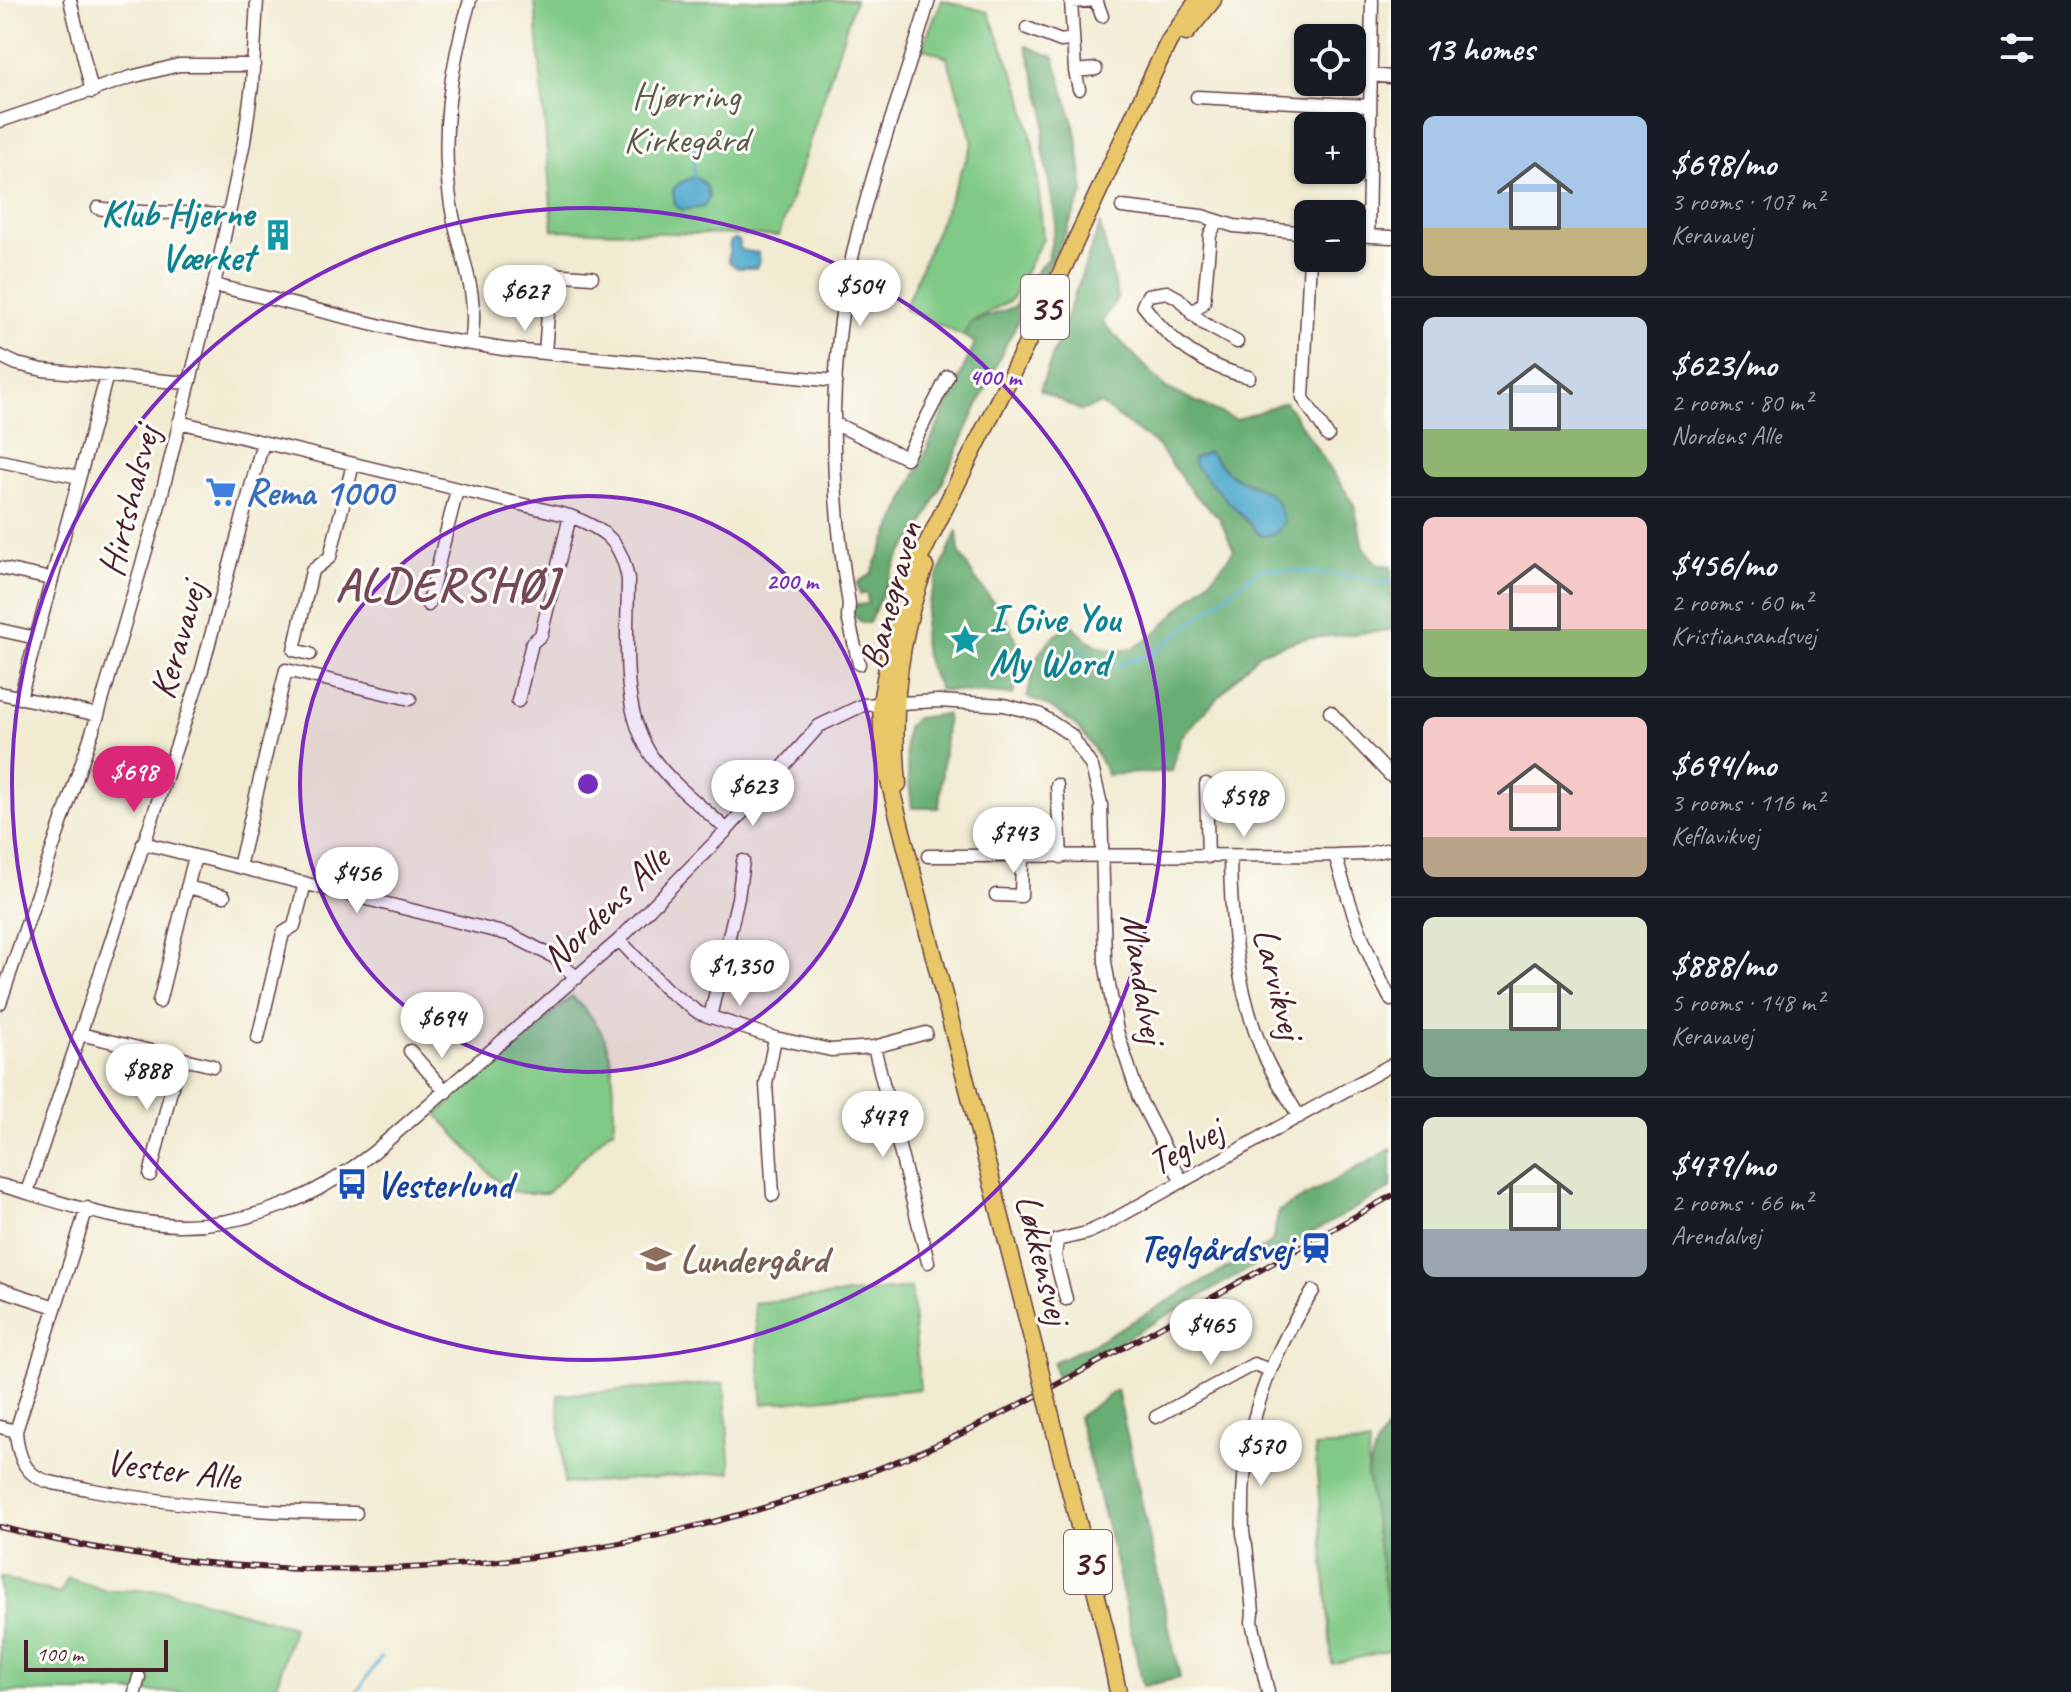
<!DOCTYPE html>
<meta charset="utf-8">
<style>
:root{--surface:#171b24;--page:#242831;--text:#f1f3f6;--muted:#9ea1a6;--line:#363941;--accent:#db2777}
body{margin:0;font-family:Caveat,sans-serif;background:var(--page);color:var(--text);height:100vh;display:flex;flex-direction:column;font-size:30px;white-space:nowrap}
*{box-sizing:border-box;margin:0}
p{font-size:26px;color:var(--muted)}
.icon{flex:none;width:44px;height:44px;fill:none;stroke:currentColor;stroke-width:2;stroke-linecap:round;stroke-linejoin:round}
.map{position:relative;flex:1;overflow:hidden}
.sheet{display:flex;flex-direction:column;background:var(--surface);width:680px}
.sheet>*{flex:none}
.controls{position:absolute;left:1294px;top:24px;display:grid;gap:16px}
.controls a{display:grid;place-items:center;width:72px;height:72px;border-radius:12px;background:var(--surface);box-shadow:0 2px 6px #0004;font-size:40px}
.scale{position:absolute;left:24px;bottom:20px;width:144px;box-sizing:border-box;padding-left:8px;border:4px solid #4a1f2b;border-top:0;font-size:22px;line-height:28px;white-space:nowrap;color:#4a1f2b;-webkit-text-stroke:6px #fdfcf7;paint-order:stroke}
.price{position:absolute;translate:-50% -68px;padding:0 18px;border-radius:28px;background:#fff;color:#222;font-size:26px;line-height:52px;filter:drop-shadow(0 2px 4px #0008)}
.price::after{content:'';position:absolute;left:50%;top:48px;width:24px;height:18px;margin-left:-12px;background:inherit;clip-path:polygon(0 0,100% 0,50% 100%)}
.price.on{background:var(--accent);color:#fff}
ul{padding:0;list-style:none}
li{display:flex;align-items:center;gap:24px;height:200px;padding:0 32px}
li+li{border-top:2px solid var(--line)}
li span{display:grid;place-items:center;flex:none;width:224px;height:160px;border-radius:12px;color:#555}
li>.icon{margin-inline-start:auto}
span .icon{width:96px;height:96px;fill:#fffc;stroke-width:1}
li b{font-size:34px}
h2{display:flex;justify-content:space-between;align-items:center;height:96px;padding:0 32px;font-size:34px}
main{display:flex;flex:1;min-height:0}
.map>svg:first-child{display:block}
.green{fill:#80c986;stroke:#657458;stroke-width:2}
.forest{fill:#68ad73;stroke:#59664f;stroke-width:2}
.water{fill:#4faacd;stroke:#4c647c;stroke-width:2}
.lines{fill:none;stroke-linecap:round;stroke-linejoin:round}
.stream{stroke:#4faacd;stroke-width:3}
.minor-casing{stroke:#633e44;stroke-width:15}
.major-casing{stroke:#633e44;stroke-width:19}
.minor{stroke:#fff;stroke-width:12}
.major{stroke:#e9c769;stroke-width:16}
.rail-casing{stroke:#4a1f2b;stroke-width:6}
.rail{stroke:#fdfcf7;stroke-width:3;stroke-dasharray:9;stroke-linecap:butt}
.major-bridge-casing{stroke:#633e44;stroke-width:19;stroke-linecap:butt}
.major-bridge{stroke:#e9c769;stroke-width:16}
.ring{fill:none;stroke:#7b2cbf;stroke-width:4}
.labels{text-anchor:middle;stroke-width:6;stroke-linejoin:round;paint-order:stroke}
.shield{fill:#fdfcf7;stroke:#806168;stroke-width:2}
.shield-label{font-size:36px;font-weight:bold;fill:#4a1f2b}
.park-label{font-size:38px;fill:#5d5a4b;stroke:#fdfcf7}
.culture-label{font-size:38px;font-weight:bold;fill:#0d838f;stroke:#fdfcf7;text-anchor:end}
.shop-label{font-size:38px;font-weight:bold;fill:#366cbe;stroke:#fdfcf7;text-anchor:start}
.street-label{font-size:38px;fill:#4a1f2b;stroke:#fdfcf7}
.transit-label{font-size:38px;font-weight:bold;fill:#164399;stroke:#fdfcf7;text-anchor:start}
.education-label{font-size:38px;font-weight:bold;fill:#785e54;stroke:#fdfcf7;text-anchor:start}
.district-label{font-size:46px;font-weight:bold;letter-spacing:2px;fill:#764856;stroke:#fdfcf7}
.centre{fill:#7b2cbf;stroke:#fdfcf7;stroke-width:4}
.ring-label{font-size:24px;text-anchor:middle;font-weight:bold;fill:#7b2cbf;stroke:#fdfcf7;stroke-width:6;stroke-linejoin:round;paint-order:stroke}
</style>
<main>
<div class="map">
<svg width="1391" height="1692" viewBox="0 0 1391 1692">
<rect width="100%" height="100%" fill="#fdfcf7"/>
<filter id="ink" filterUnits="userSpaceOnUse"><feTurbulence type="fractalNoise" baseFrequency=".0125" numOctaves="2"/><feDisplacementMap in="SourceGraphic" scale="16" xChannelSelector="R" yChannelSelector="G"/><feConvolveMatrix kernelMatrix="1 2 1 2 8 2 1 2 1" color-interpolation-filters="sRGB"/></filter>
<filter id="wash" filterUnits="userSpaceOnUse"><feTurbulence type="fractalNoise" baseFrequency=".006" numOctaves="4" result="noise"/><feDisplacementMap in="SourceGraphic" scale="32" xChannelSelector="R" yChannelSelector="G"/><feGaussianBlur stdDeviation="1.8" result="paint"/><feColorMatrix in="noise" values="0 0 0 0 0 0 0 0 0 0 0 0 0 0 0 0 0 1.4 0 .05"/><feComposite in="paint" operator="in"/></filter>
<g filter="url(#wash)">
<rect width="100%" height="100%" fill="#f1ebd2"/>
<path class="green" d="M535 0H855L779 236 553 230Z
M942 0 988 12 1022 94 1036 160 1043 238 1011 300 971 322 963 336 904 309 973 143 947 57 922 48Z
M572 996C581 1006 590 1015 597 1025 618 1056 613 1095 614 1130H610L547 1193H522L509 1190 492 1176 437 1114Z
M911 1288 920 1389 763 1404 754 1303Z
M724 1383 731 1472 564 1484 558 1395Z
M1369 1444 1367 1473 1391 1627V1650L1332 1664 1315 1447Z
M0 1577 60 1594 68 1578 105 1590H165L293 1627 275 1692H0Z"/>
<path class="forest" d="M1026 46 1054 57 1077 136 1084 192 1056 253 1007 342 923 525 898 558 869 623H863L852 614 854 605 868 604 867 594H860L857 583 871 574 975 343 963 336 971 322 1014 307 1032 277 1048 258 1056 223 1043 148 1045 111Z
M1100 224 1118 297 1102 322 1166 388 1236 420 1285 402 1354 504 1363 547 1377 564 1391 566V630L1302 639 1259 653 1181 737 1172 771 1107 775C1091 735 1068 712 1027 697 1038 655 1033 650 1071 624 1088 645 1117 660 1142 643 1156 635 1168 620 1179 609 1200 591 1218 573 1234 550L1219 517 1193 493 1158 446 1100 404 1081 411 1040 390Z
M957 530 959 552 974 577 1007 620 1023 656 1013 695 940 690C936 681 930 671 927 662 913 619 942 570 957 530Z
M947 714 939 808H912L905 743 907 727 916 718Z
M1391 1149V1188L1056 1378 1053 1362 1089 1346 1272 1242 1279 1211Z
M1117 1390 1180 1678 1143 1686 1114 1554 1078 1417Z
M1391 1421V1546L1387 1548 1391 1567V1627L1367 1473 1376 1447Z"/>
<path class="water" d="M694 177C705 181 707 187 709 197L704 207 683 210 675 206 673 190 679 183Z
M735 239 739 241 740 250 758 253 760 261 756 268H737L728 261 730 242Z
M1208 452C1217 461 1226 473 1236 478 1262 491 1277 489 1284 522L1275 534 1261 536 1195 466 1193 458Z"/>
<g class="lines">
<path class="stream" d="M693 144 694 177
M1073 646 1099 665 1110 667 1151 655 1257 571 1265 568 1351 576 1391 583
M357 1692 381 1657"/>
</g>
</g>
<g filter="url(#ink)">
<g class="lines">
<defs>
<path id="minor" d="M70 0 92 92
M470 0C450 68 440 135 451 205 459 257 480 289 471 343
M1071 0 1075 71 1079 89
M1096 0 1102 16
M1071 2 1097 0
M1027 28 1061 41 1073 39
M1075 71 1096 69
M1371 75 1391 77
M1197 97 1370 106
M0 121 131 77 179 65H254
M1122 207 1202 216 1234 226 1308 233
M98 208C142 216 185 210 228 216
M1352 235 1391 237
M1368 235 1372 0
M1310 258 1303 398 1328 436
M214 285 423 336 503 349 836 381
M1192 314 1204 302 1210 235 1217 221
M1237 342 1203 323 1178 298 1167 292 1148 295 1143 305C1170 342 1204 367 1249 377
M545 353 551 274 592 277
M0 356 17 364 43 370 188 383
M179 422 570 516C606 530 621 541 628 579 628 638 618 711 655 761 675 787 703 807 727 830
M834 423 906 458 948 376
M0 461 79 477
M0 568 51 579
M428 605 457 490
M0 630 36 638
M310 654 294 650 312 571 330 557 353 464
M859 664 848 617 849 604C829 487 827 366 854 249 873 165 905 83 929 0
M0 693 98 715
M20 698 107 375
M518 701 532 643 541 635 570 516
M1330 712 1391 776
M1206 784 1208 857
M1057 785 1061 857
M143 843 511 935 554 957 577 978
M1335 855C1350 906 1366 954 1391 1000
M928 856 1335 855 1366 854 1391 849
M1230 857C1231 927 1237 992 1265 1057 1274 1078 1288 1097 1299 1117
M239 867 286 670 410 699
M187 887 224 896
M996 895 1021 896 1022 857
M619 940 667 990 699 1013 775 1038 831 1050 874 1047 926 1033
M159 1002 195 856
M0 1003 98 715 158 509 214 285 244 142 252 86 257 0
M710 1017 738 898 743 861
M80 1034 213 1066
M258 1038 283 933 294 926 305 883
M874 1047 928 1262
M410 1051 446 1092
M150 1175 179 1058
M0 1185C57 1201 118 1223 178 1225 251 1226 318 1196 374 1152L619 940 727 830 819 726 863 705 938 701 1004 705 1039 714 1071 735 1092 767 1101 804 1105 962 1117 1031 1139 1098 1182 1182
M27 1192 201 673 263 442
M773 1195 766 1084 775 1038
M87 1208 16 1431C17 1446 20 1465 34 1475 48 1485 71 1485 87 1489 176 1506 265 1513 356 1513
M0 1289 55 1307
M1066 1299 1055 1257 1057 1240 1087 1233 1104 1225 1391 1065
M1156 1417 1254 1364 1270 1370
M0 1427 16 1431
M135 1692 139 1677
M1268 1692 1252 1622 1253 1612 1246 1545C1241 1534 1243 1520 1243 1508 1242 1430 1270 1355 1313 1291"/>
<path id="major" d="M1186 33 1213 0
M898 784C891 711 899 636 925 567
M1038 1362 887 773 883 750 881 703 892 636 908 582 1046 305 1154 72 1169 41 1198 0
M1055 1432 1105 1628 1118 1692"/>
</defs>
<use href="#minor" class="minor-casing"/>
<use href="#major" class="major-casing"/>
<use href="#minor" class="minor"/>
<use href="#major" class="major"/>
<defs>
<path id="rail" d="M0 1527C303 1604 628 1574 915 1454 995 1421 1071 1377 1146 1335 1228 1289 1309 1242 1391 1196"/>
</defs>
<use href="#rail" class="rail-casing"/>
<use href="#rail" class="rail"/>
<defs>
<path id="major-bridge" d="M1038 1362 1055 1432"/>
</defs>
<use href="#major-bridge" class="major-bridge-casing"/>
<use href="#major-bridge" class="major-bridge"/>
</g>
</g>
<circle cx="588" cy="784" r="288" fill="#7b2cbf" fill-opacity=".12"/>
<g class="ring">
<circle cx="588" cy="784" r="288"/>
<circle cx="588" cy="784" r="576"/>
</g>
<defs>
<symbol id="building-bare" viewBox="-9 -9 18 18"><path d="M-4-6H4V6H1V3H-1V6H-4ZM-2.5-4.3h1.7v1.8h-1.7ZM.8-4.3h1.7v1.8H.8ZM-2.5-1h1.7V.8h-1.7ZM.8-1h1.7V.8H.8Z" fill="#0f9aa8" stroke="#fdfcf7" stroke-width="2.5" paint-order="stroke"/></symbol>
<symbol id="supermarket-bare" viewBox="-9 -9 18 18"><path d="M-6-5.5h2.5l.6 2H6L4.5 2H-2.5L-4.4-4H-6ZM-1.5 3.2a1.3 1.3 0 1 0 .1 0ZM3 3.2a1.3 1.3 0 1 0 .1 0Z" fill="#3f7fe0" stroke="#fdfcf7" stroke-width="2.5" paint-order="stroke"/></symbol>
<symbol id="sight-bare" viewBox="-9 -9 18 18"><path d="M0-6L1.8-2.2L6-1.7L2.9 1.2L3.7 5.4L0 3.3L-3.7 5.4L-2.9 1.2L-6-1.7L-1.8-2.2Z" fill="#0f9aa8" stroke="#fdfcf7" stroke-width="2.5" paint-order="stroke"/></symbol>
<symbol id="bus-bare" viewBox="-9 -9 18 18"><path d="M-5-6H5V4H4V6H2V4H-2V6H-4V4H-5ZM-3.5-4V0h7V-4ZM-3.5 1.2v1.5H-2V1.2ZM2 1.2v1.5H3.5V1.2Z" fill="#1a4fb4" stroke="#fdfcf7" stroke-width="2.5" paint-order="stroke"/></symbol>
<symbol id="station-bare" viewBox="-9 -9 18 18"><path d="M-3-6H3Q5-6 5-4V2Q5 4 3 4L4.5 6H3L1.5 4h-3L-3 6H-4.5L-3 4Q-5 4-5 2V-4Q-5-6-3-6ZM-3.5-4v3h7v-3ZM-3.5 1v1.5H-2V1ZM2 1v1.5H3.5V1Z" fill="#1a4fb4" stroke="#fdfcf7" stroke-width="2.5" paint-order="stroke"/></symbol>
<symbol id="school-bare" viewBox="-9 -9 18 18"><path d="M0-5L7-2L0 1L-7-2ZM-4 1L0 2.5L4 1V4Q0 6-4 4Z" fill="#8d6e63" stroke="#fdfcf7" stroke-width="2.5" paint-order="stroke"/></symbol>
</defs>
<g fill-rule="evenodd">
<use href="#building-bare" x="256" y="213" width="44" height="44"/>
<use href="#supermarket-bare" x="199" y="470" width="44" height="44"/>
<use href="#sight-bare" x="943" y="618" width="44" height="44"/>
<use href="#bus-bare" x="330" y="1162" width="44" height="44"/>
<use href="#station-bare" x="1294" y="1226" width="44" height="44"/>
<use href="#school-bare" x="634" y="1237" width="44" height="44"/>
</g>
<g class="labels">
<g class="shield">
<rect x="1021" y="275" width="48" height="64" rx="6"/>
<rect x="1064" y="1530" width="48" height="64" rx="6"/>
</g>
<g class="shield-label">
<text x="1045" y="320">35</text>
<text x="1088" y="1575">35</text>
</g>
<g class="park-label">
<text x="686" y="108">Hjørring<tspan x="686" dy="44">Kirkegård</tspan></text>
</g>
<g class="culture-label">
<text x="254" y="226">Klub Hjerne<tspan x="254" dy="44">Værket</tspan></text>
<text x="989" y="631" text-anchor="start">I Give You<tspan x="989" dy="44">My Word</tspan></text>
</g>
<g class="shop-label">
<text x="245" y="505">Rema 1000</text>
</g>
<g class="street-label">
<text transform="translate(128 501) rotate(-76)" y="13">Hirtshalsvej</text>
<text transform="translate(890 595) rotate(-75)" y="13">Banegraven</text>
<text transform="translate(177 640) rotate(-74)" y="13">Keravavej</text>
<text transform="translate(605 908) rotate(-44)" y="13">Nordens Alle</text>
<text transform="translate(1144 978) rotate(81)" y="13">Mandalvej</text>
<text transform="translate(1279 983) rotate(76)" y="13">Larvikvej</text>
<text transform="translate(1185 1146) rotate(-29)" y="13">Teglvej</text>
<text transform="translate(1044 1259) rotate(76)" y="13">Løkkensvej</text>
<text transform="translate(173 1469) rotate(7)" y="13">Vester Alle</text>
</g>
<g class="transit-label">
<text x="376" y="1197">Vesterlund</text>
<text x="1292" y="1261" text-anchor="end">Teglgårdsvej</text>
</g>
<g class="education-label">
<text x="680" y="1272">Lundergård</text>
</g>
<g class="district-label">
<text x="447" y="600">ALDERSHØJ</text>
</g>
</g>
<circle cx="588" cy="784" r="12" class="centre"/>
<g class="ring-label">
<text x="995" y="385">400 m</text>
<text x="792" y="589">200 m</text>
</g>
</svg>
<div class="controls">
<a><svg class="icon" aria-label="locate" viewBox="0 0 24 24"><circle cx="12" cy="12" r="6"/><path d="M12 2v4M12 18v4M2 12h4M18 12h4"/></svg></a>
<a>+</a>
<a>−</a>
</div>
<div class="scale">100 m</div>
<b class="price" style="left:860px;top:328px">$504</b>
<b class="price" style="left:525px;top:333px">$627</b>
<b class="price on" style="left:134px;top:814px">$698</b>
<b class="price" style="left:753px;top:828px">$623</b>
<b class="price" style="left:1244px;top:839px">$598</b>
<b class="price" style="left:1014px;top:875px">$743</b>
<b class="price" style="left:357px;top:915px">$456</b>
<b class="price" style="left:740px;top:1008px">$1,350</b>
<b class="price" style="left:442px;top:1060px">$694</b>
<b class="price" style="left:147px;top:1112px">$888</b>
<b class="price" style="left:883px;top:1159px">$479</b>
<b class="price" style="left:1211px;top:1367px">$465</b>
<b class="price" style="left:1261px;top:1488px">$570</b>
</div>
<section class="sheet">
<h2>13 homes<svg class="icon" aria-label="filters" viewBox="0 0 24 24"><path d="M4 7h16M4 17h16"/><circle cx="9" cy="7" r="2"/><circle cx="15" cy="17" r="2"/></svg></h2>
<ul>
<li><span style="background:linear-gradient(#a9c7e8 70%,#c2b280 0)"><svg class="icon" aria-label="home" viewBox="0 0 24 24"><path d="M3 11l9-7 9 7M6 9v11h12V9"/></svg></span><div><b>$698/mo</b><p>3 rooms · 107 m²</p><p>Keravavej</p></div></li>
<li><span style="background:linear-gradient(#c9d6e8 70%,#8fb573 0)"><svg class="icon" aria-label="home" viewBox="0 0 24 24"><path d="M3 11l9-7 9 7M6 9v11h12V9"/></svg></span><div><b>$623/mo</b><p>2 rooms · 80 m²</p><p>Nordens Alle</p></div></li>
<li><span style="background:linear-gradient(#f6c9c9 70%,#8fb573 0)"><svg class="icon" aria-label="home" viewBox="0 0 24 24"><path d="M3 11l9-7 9 7M6 9v11h12V9"/></svg></span><div><b>$456/mo</b><p>2 rooms · 60 m²</p><p>Kristiansandsvej</p></div></li>
<li><span style="background:linear-gradient(#f6c9c9 75%,#b9a48a 0)"><svg class="icon" aria-label="home" viewBox="0 0 24 24"><path d="M3 11l9-7 9 7M6 9v11h12V9"/></svg></span><div><b>$694/mo</b><p>3 rooms · 116 m²</p><p>Keflavikvej</p></div></li>
<li><span style="background:linear-gradient(#dfe7d0 70%,#7fa58c 0)"><svg class="icon" aria-label="home" viewBox="0 0 24 24"><path d="M3 11l9-7 9 7M6 9v11h12V9"/></svg></span><div><b>$888/mo</b><p>5 rooms · 148 m²</p><p>Keravavej</p></div></li>
<li><span style="background:linear-gradient(#dfe7d0 70%,#9aa5b1 0)"><svg class="icon" aria-label="home" viewBox="0 0 24 24"><path d="M3 11l9-7 9 7M6 9v11h12V9"/></svg></span><div><b>$479/mo</b><p>2 rooms · 66 m²</p><p>Arendalvej</p></div></li>
</ul>
</section>
</main>
